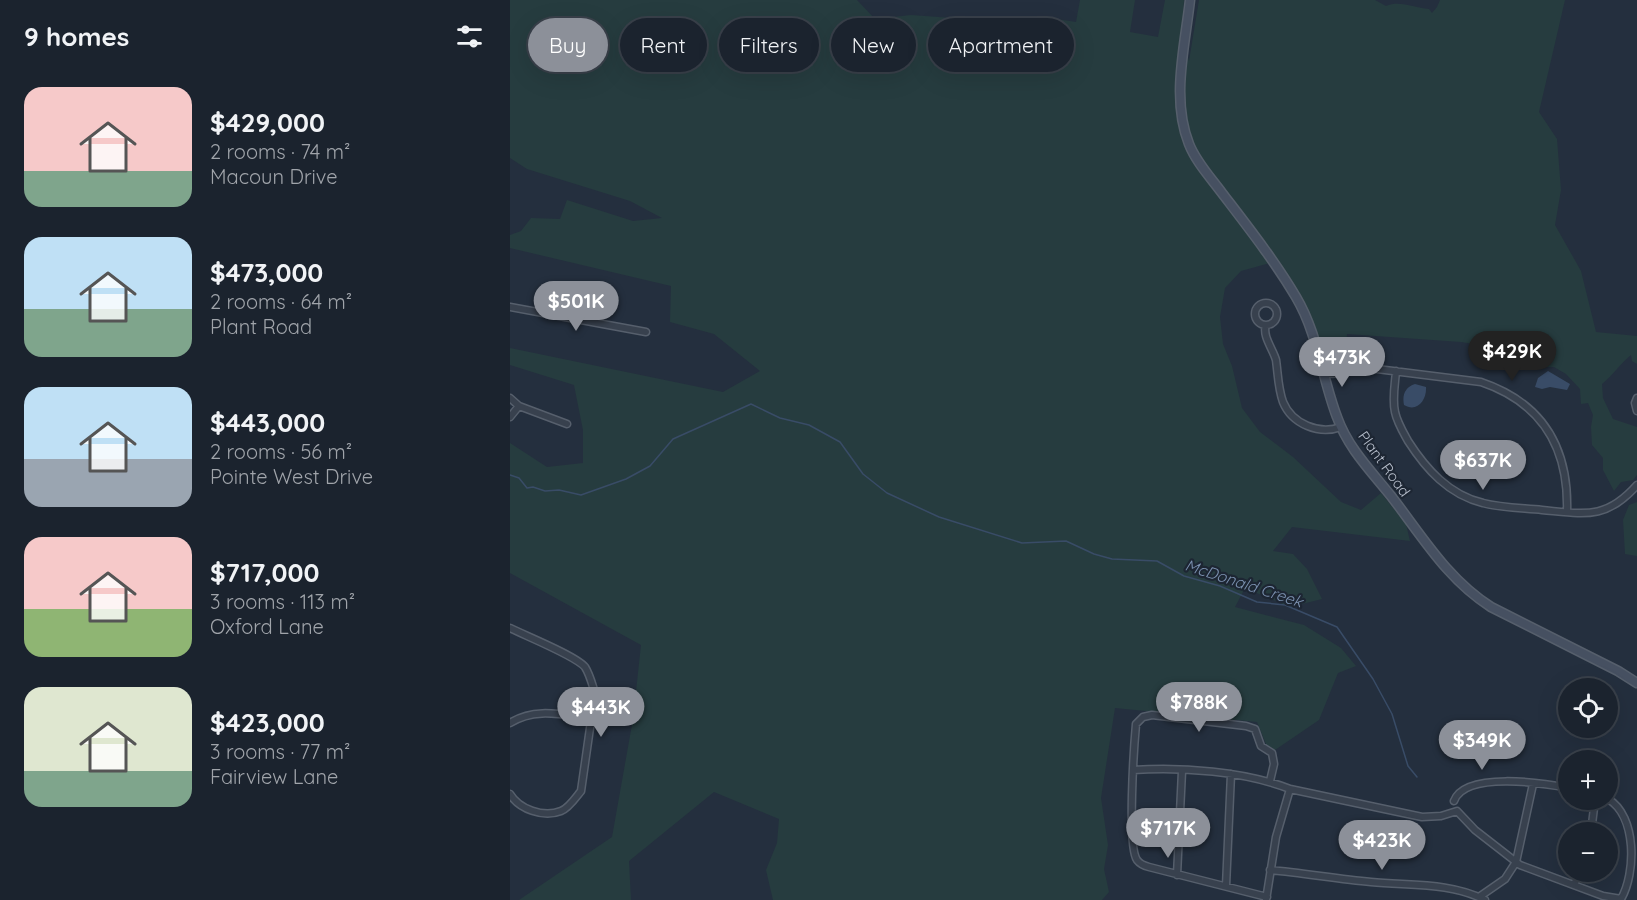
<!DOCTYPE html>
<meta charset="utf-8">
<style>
:root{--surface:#1b232e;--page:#282f3a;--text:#f1f3f6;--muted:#a0a4aa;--line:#39404a;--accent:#8c9099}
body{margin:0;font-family:Quicksand,sans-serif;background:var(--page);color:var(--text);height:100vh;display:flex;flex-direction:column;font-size:22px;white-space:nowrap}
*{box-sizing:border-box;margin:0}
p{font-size:20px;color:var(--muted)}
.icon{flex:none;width:33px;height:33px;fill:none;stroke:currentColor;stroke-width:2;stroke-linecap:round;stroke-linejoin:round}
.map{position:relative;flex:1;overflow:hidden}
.details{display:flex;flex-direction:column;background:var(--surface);width:510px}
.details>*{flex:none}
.guide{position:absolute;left:18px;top:18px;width:570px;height:54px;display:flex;gap:12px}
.fabs{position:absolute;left:1048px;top:678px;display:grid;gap:12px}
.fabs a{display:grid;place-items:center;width:60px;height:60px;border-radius:50%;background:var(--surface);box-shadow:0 6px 24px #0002,0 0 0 2px var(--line);font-size:30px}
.price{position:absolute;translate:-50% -51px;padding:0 14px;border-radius:21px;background:var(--accent);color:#fff;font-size:20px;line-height:39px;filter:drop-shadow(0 2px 3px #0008)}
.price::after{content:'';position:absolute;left:50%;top:36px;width:18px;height:14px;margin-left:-9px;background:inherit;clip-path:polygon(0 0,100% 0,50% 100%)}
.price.selected{background:#222;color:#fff}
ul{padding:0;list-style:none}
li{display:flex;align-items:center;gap:18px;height:150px;padding:0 24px}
li span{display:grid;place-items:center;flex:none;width:168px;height:120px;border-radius:18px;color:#555}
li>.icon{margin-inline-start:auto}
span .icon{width:72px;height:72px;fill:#fffc;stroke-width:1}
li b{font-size:26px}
h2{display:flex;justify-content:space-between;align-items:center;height:72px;padding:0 24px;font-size:26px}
.pill{padding:0 21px;border-radius:27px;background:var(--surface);box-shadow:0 6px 24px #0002,0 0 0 2px var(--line);font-size:21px;line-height:54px}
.pill.selected{background:var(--accent);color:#fff}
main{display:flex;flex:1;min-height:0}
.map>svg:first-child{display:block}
.green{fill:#263c3f}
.water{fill:#394c67}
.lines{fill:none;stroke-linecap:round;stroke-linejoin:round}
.stream{stroke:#394c67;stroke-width:1.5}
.street-casing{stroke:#565f6c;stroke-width:9}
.secondary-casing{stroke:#565f6c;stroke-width:11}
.street{stroke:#38414e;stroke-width:6}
.secondary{stroke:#465061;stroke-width:8}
.labels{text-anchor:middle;stroke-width:4.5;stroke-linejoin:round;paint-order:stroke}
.street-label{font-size:15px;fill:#b4bcc9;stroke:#1d2633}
.water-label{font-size:16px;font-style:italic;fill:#7c92b1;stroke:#1d2633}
</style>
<main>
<section class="details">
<h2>9 homes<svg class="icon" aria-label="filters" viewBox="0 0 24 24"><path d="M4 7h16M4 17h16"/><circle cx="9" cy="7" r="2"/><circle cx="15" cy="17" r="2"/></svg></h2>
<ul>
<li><span style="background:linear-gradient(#f6c9c9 70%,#7fa58c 0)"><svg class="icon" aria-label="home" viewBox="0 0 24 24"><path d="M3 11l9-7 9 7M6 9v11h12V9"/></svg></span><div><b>$429,000</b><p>2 rooms · 74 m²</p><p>Macoun Drive</p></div></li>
<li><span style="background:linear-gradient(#bfe0f5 60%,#7fa58c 0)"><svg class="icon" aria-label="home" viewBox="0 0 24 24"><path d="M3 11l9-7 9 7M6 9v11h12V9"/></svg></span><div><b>$473,000</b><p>2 rooms · 64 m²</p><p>Plant Road</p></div></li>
<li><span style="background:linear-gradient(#bfe0f5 60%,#9aa5b1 0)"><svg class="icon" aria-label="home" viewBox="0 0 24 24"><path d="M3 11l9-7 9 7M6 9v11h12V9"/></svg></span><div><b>$443,000</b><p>2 rooms · 56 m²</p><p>Pointe West Drive</p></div></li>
<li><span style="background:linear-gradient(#f6c9c9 60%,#8fb573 0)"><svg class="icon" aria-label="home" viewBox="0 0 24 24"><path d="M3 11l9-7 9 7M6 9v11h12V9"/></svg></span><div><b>$717,000</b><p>3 rooms · 113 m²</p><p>Oxford Lane</p></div></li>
<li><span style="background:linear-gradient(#dfe7d0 70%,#7fa58c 0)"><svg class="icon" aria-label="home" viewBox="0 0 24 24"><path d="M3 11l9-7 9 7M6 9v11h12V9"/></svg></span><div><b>$423,000</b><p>3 rooms · 77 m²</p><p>Fairview Lane</p></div></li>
</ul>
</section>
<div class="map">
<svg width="1127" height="900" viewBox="0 0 1127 900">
<rect width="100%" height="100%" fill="#242f3e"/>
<path class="green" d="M0 0H347L365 19 401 15 471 20 525 30 534 17 566 22 570 0H625L620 32 648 37 655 0H674L672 35 679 61 689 0H865L876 6C890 0 904 8 919 9L922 13 927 7 930 0H1055L1029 112 1047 139 1051 190 1045 225 1071 271 1086 332 1127 336V364L1122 361 1121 355C1110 364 1103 375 1092 384L1093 398 1103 419 1127 427V475L1123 480 1111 482 1104 491 1093 470V458L1082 445 1081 427 1083 415 1078 403 1071 404 1070 389 1056 374 1044 367H1021L984 347 951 342 837 334 835 361 817 363 801 347 795 323 760 263 731 271 715 288 710 317 713 344 722 366 732 408 750 432 783 457 831 502 851 510 871 493 896 524 900 541 782 527 763 551 783 554 797 569 812 599 780 607 735 588 725 607 794 625 831 648 846 666 828 673 809 720 765 750 756 744 747 722 605 708 591 798 598 845 594 869 599 892 592 900H263L256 870 267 843 269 819 204 792 119 861 121 900H9L102 837 123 719 131 645 0 573V443L37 467 73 463V430L64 385 0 365V348L213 392 250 371 204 334 160 322 161 286 0 248V235L11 231 21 218 50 219 57 200 123 221 152 218 120 201 17 169 0 158Z
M1127 502V556L1115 554 1113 520 1119 505Z"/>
<path class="water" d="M1038 371 1060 384 1057 390 1040 387 1032 389 1025 387 1028 378Z
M905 384 916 387C917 400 907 413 894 405 892 395 895 387 905 384Z"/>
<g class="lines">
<path class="stream" d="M0 475 9 478 17 488 23 487 35 491 49 490 71 495 116 479 140 466 163 439 241 404 270 418 299 425 330 442 353 474 377 493 429 517 512 543 556 541 584 554 602 559 647 561 674 576 710 586 747 602 775 605 827 627 863 679 882 714 898 766 907 777"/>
<defs>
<path id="street" d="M745 314a11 11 0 1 1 22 0a11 11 0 1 1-22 0Z
M0 307 136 332
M756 325C752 336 763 349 766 360 768 374 768 388 773 402 782 424 809 435 831 427
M886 371C885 384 882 399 885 412 887 422 893 432 898 441 916 469 939 495 973 503 992 508 1013 508 1032 510 1075 514 1096 520 1127 485
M814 373 822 367 835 365 971 382C1033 403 1059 449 1057 512
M814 373C826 375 837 373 848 367
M0 398 9 406 0 417
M1127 398 1125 403 1127 411
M9 406 57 424
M0 628C16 636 66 656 75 667 80 675 82 684 85 693L71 791C66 797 59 808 51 811 33 818 9 809 0 794
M0 723C25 707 53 715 81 718
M623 770C672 767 734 771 780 789
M944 801C955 771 1033 783 1059 788
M1081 832 1085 800
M760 870C794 873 827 879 861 882 899 886 940 882 975 900
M667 875 672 771
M1064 884 1071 872
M716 886 721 774
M757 897 639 867C635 866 630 864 627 860 617 846 624 746 626 724L633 717 642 715 736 726 745 729 751 746 762 753 764 764 760 781
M969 897 995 879 1006 862 1023 784
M756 900 766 837 780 789 912 817 931 816 947 811 965 830 1010 865 1093 896 1111 899C1126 873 1127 816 1098 799"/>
<path id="secondary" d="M680 0C675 46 661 99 679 144 686 162 701 178 712 193 738 227 764 260 786 297 808 334 812 378 827 417 838 448 861 471 881 496 912 536 937 579 981 607L1108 671 1127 683"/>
</defs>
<use href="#street" class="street-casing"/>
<use href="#secondary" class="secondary-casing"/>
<use href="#street" class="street"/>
<use href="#secondary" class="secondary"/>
</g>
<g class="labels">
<g class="street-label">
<text transform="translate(874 464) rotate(54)" y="5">Plant Road</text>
</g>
<g class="water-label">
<text transform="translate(734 583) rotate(18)" y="6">McDonald Creek</text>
</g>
</g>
</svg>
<div class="fabs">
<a><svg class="icon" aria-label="locate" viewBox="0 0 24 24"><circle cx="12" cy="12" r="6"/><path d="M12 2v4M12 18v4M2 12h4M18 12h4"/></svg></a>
<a>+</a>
<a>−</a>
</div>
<b class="price" style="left:66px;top:332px">$501K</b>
<b class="price selected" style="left:1002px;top:382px">$429K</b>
<b class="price" style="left:832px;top:388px">$473K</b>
<b class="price" style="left:973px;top:491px">$637K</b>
<b class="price" style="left:689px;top:733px">$788K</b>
<b class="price" style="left:91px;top:738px">$443K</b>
<b class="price" style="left:972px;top:771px">$349K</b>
<b class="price" style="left:658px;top:859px">$717K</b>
<b class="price" style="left:872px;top:871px">$423K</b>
<div class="guide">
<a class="pill selected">Buy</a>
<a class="pill">Rent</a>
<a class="pill">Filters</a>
<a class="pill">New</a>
<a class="pill">Apartment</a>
</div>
</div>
</main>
